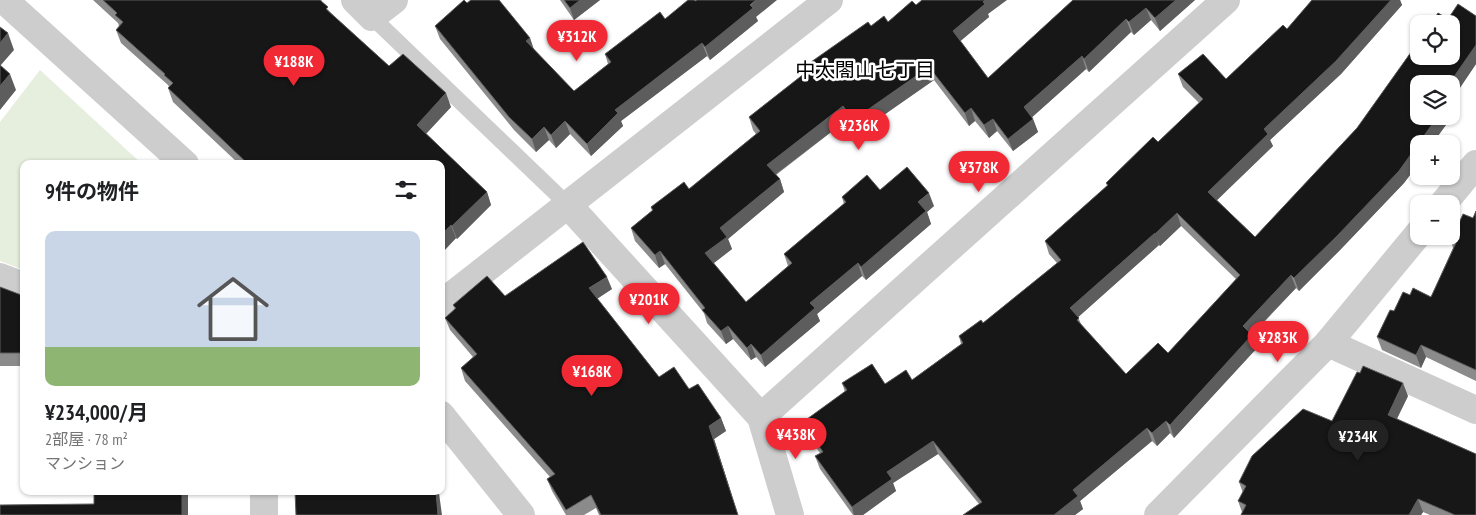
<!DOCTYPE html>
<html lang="ja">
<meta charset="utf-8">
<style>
:root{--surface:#fff;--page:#f2f2f2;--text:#202124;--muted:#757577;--line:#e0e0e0;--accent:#f02935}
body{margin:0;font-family:"PT Sans Narrow","Noto Sans JP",sans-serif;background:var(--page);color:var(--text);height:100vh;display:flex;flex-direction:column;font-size:19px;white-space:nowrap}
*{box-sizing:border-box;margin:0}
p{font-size:16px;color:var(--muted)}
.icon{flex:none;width:28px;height:28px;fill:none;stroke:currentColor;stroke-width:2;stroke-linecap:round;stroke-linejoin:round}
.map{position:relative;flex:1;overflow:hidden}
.side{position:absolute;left:20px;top:160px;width:425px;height:335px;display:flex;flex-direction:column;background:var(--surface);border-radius:10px;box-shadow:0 1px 4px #0004}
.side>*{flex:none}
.controls{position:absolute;left:1410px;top:15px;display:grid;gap:10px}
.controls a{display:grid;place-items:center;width:50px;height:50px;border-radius:10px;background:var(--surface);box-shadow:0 1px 4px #0004;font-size:25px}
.price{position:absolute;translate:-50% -42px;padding:0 11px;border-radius:18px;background:var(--accent);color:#fff;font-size:16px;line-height:32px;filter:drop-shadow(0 1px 2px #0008)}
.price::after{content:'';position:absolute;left:50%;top:30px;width:15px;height:11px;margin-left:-8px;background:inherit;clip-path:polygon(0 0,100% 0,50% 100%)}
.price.active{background:#222;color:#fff}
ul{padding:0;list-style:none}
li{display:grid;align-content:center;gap:10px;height:265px;padding:0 25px}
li+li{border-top:1px solid var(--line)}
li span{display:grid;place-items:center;height:155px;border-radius:10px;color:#555}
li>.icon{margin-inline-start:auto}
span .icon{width:90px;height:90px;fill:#fffc;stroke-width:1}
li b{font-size:21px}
h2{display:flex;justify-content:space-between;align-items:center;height:60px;padding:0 25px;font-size:21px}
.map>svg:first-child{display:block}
.green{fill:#e6eedd}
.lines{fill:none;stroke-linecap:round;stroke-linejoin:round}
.service{stroke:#cdcdcd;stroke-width:16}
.minor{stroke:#cdcdcd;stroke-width:28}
.tertiary{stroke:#cdcdcd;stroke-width:28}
.wall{fill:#8b8b8b;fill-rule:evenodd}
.shaded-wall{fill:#5d5d5d}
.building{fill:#171717;stroke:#5d5d5d;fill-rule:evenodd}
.labels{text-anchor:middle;stroke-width:5;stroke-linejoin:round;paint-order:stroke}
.neighbourhood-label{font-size:20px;fill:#000;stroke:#fff}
</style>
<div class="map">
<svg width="1476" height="515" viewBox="0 0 1476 515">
<rect width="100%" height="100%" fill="#fff"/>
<path class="green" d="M40 70 142 164H24V270L0 261V122Z"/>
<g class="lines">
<path class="service" d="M372 17 568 205"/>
<path class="minor" d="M4 0 185 164
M355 0 372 17 394 0
M568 205 761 417 790 515
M0 277 24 286
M441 304 829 0
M1328 343 1476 410
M441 415 521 515
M761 417 1226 0
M264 515V491"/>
<path class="tertiary" d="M1443 204 1476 164
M1158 515 1328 343 1419 233"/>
</g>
<path class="wall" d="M93 0H322L321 1 330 12 389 66 451 107 426 134 487 192 491 205 457 239 456 238 441 254V164H239L173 102 168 88 169 87 168 85 121 43 116 30 119 26 118 23Z
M560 0H600L574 20Z
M1073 0H1195L1160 31 1151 20 1134 35 1131 32 1089 72 1086 69 1032 117 1033 119 1038 132 1013 151 997 131 989 138 975 121 969 126 934 80 858 133 848 119 776 175 780 179 784 192 728 239 732 249 714 263 746 302 788 266 784 254 844 204 842 197 880 190 934 206 927 212 931 224 866 280 862 276 817 314 820 321 765 367 756 357 751 360 733 339 726 344 707 323 704 313 665 264 659 268 635 241 631 228 652 211 651 207 689 189 756 134 753 130 749 117 813 67 811 62 871 26 888 22 916 5 988 14 989 17 960 41 988 78Z
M1312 0H1400L1402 5 1341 74 1270 140 1273 146 1217 200 1255 237 1357 128 1419 41V56H1451V24H1431L1438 13 1448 19 1458 4 1476 16V64L1451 101V84H1419V116H1451V106L1454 114 1432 144H1419V163L1404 183 1341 249 1299 291 1296 288 1252 335 1257 348 1174 438 1170 433 1157 446 1152 441 1080 501 1083 509 1075 515H963L979 504 938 454 893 483 896 491 863 515H853L820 469 815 456 820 453 807 435 803 422 845 392 842 383 872 364 885 384 906 370 912 380 961 344 959 336 981 320 983 323 1057 263 1049 254 1045 241 1107 186 1106 183 1153 137 1158 142 1199 103 1183 87 1178 74 1203 54 1226 79 1283 25 1287 29ZM1181 226 1236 279 1168 353 1158 343 1126 374 1081 324 1078 317 1159 245 1160 246Z
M695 1 756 17 758 21 710 60 707 56 621 121 623 126 591 156 570 134 556 148 549 140 536 152 514 130 440 39 435 26 530 38 534 50 574 91 608 64 605 54Z
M1476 211V381L1426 357 1421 368 1382 350 1377 337 1394 311 1410 295 1431 297 1453 248 1451 241 1473 218Z
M0 287 24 296V366H0Z
M612 289 597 298 659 377 689 389 721 418 726 431 714 439 738 515H599L596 508 584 515H566L552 491 547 479 550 477 465 381 461 368 473 357 450 330 445 318 455 310 453 305 505 296Z
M1408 396 1397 418 1476 515H1430L1423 512 1421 515H1241L1242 512 1238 501 1243 493 1239 482 1332 421Z"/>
<path class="shaded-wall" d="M580 0H600L574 20 570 8Z
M756 0H777L756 17 758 21 710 60 705 47Z
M985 0H1007L988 14 989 17 957 44 953 31Z
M1176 0H1195L1160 31 1155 18Z
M1391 0H1400L1402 5 1341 74 1270 140 1273 146 1213 204 1208 192 1264 129Z
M1146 8 1151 20 1134 35 1129 22Z
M1126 19 1131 32 1089 72 1084 59Z
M8 33 14 50 0 66V43Z
M530 38 534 50 526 41Z
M702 43 707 56 621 121 623 126 591 156 587 144 615 110Z
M1476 45V64L1451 101V84H1449Z
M1082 56 1086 69 1029 120 1024 107Z
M929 67 934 80 858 133 853 120Z
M10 74 16 90 0 110V86Z
M446 93 451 107 422 138 417 125Z
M843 106 848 119 772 177 767 165Z
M1451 106 1454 114 1432 144H1419V163L1404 183 1341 249 1299 291 1294 278 1438 116H1451Z
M971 108 975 121 969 126 965 113Z
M993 119 997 131 989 138 984 125Z
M1033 119 1038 132 1013 151 1008 139Z
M565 121 570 134 556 148 551 135Z
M544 127 549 140 536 152 532 139Z
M780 179 784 192 728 239 732 249 710 266 705 253 720 228Z
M487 192 491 205 457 239 452 226Z
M929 193 934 206 927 212 931 224 866 280 861 267 918 202Z
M1177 213 1181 226 1160 246 1155 234Z
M451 225 456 238 441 254V235Z
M1155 233 1159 245 1075 320 1070 308Z
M660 251 665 264 659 268 655 255Z
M858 263 862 276 817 314 820 321 765 367 761 355 810 303Z
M1291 275 1296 288 1247 339 1243 326Z
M607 277 612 289 594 301 589 288Z
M728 326 733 339 726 344 721 331Z
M1252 335 1257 348 1174 438 1170 425Z
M751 344 756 357 751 360 747 348Z
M1421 345 1426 357 1421 368 1416 355Z
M1403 383 1408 396 1393 427 1388 415Z
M721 418 726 431 714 439 738 515 709 426Z
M1166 421 1170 433 1157 446 1152 433Z
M1147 428 1152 441 1080 501 1083 509 1075 515H1054L1073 490Z
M933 441 938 454 893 483 896 491 863 515H854L852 507 887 472Z
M182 491H188V515H182Z
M436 491H439V493L442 515H438Z
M1418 499 1423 512 1421 515H1409Z"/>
<path class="building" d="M103 0H320L328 7 326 9 389 66 403 54 446 93 417 125 487 192 452 226 451 225 441 235V164H248L168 88 173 83 164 75 165 74 116 30 123 22 115 15 117 13Z
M464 0 467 3 471 0H499L530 38 526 41 574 91 611 62 605 54 660 12 665 19 688 0H694L695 1 697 0H756L750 5 753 8 705 47 702 43 615 110 618 113 587 144 565 121 551 135 544 127 532 139 509 117 435 26Z
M564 0H580L570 8Z
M922 0H985L983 2 985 4 953 31 988 78 1073 0H1176L1155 18 1146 8 1129 22 1126 19 1084 59 1082 56 1024 107 1033 119 1008 139 993 119 984 125 971 108 965 113 929 67 853 120 843 106 767 165 780 179 720 228 727 237 705 253 746 302 792 263 784 254 846 202 842 197 867 175 880 190 907 167 929 193 918 202 926 211 861 267 858 263 810 303 815 308 761 355 751 344 747 348 728 326 721 331 702 310 705 308 660 251 655 255 631 228 653 210 651 207 684 182 689 189 760 131 749 117 814 66 811 62 868 22 871 26 884 16 888 22 912 1 916 5Z
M1312 0H1391L1336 61 1264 129 1268 134 1208 192 1255 237 1357 128 1419 41V56H1451V24H1431L1438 13 1448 19 1458 4 1476 16V45L1449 84H1419V116H1438L1399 171 1337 236 1294 278 1291 275 1243 326 1252 335 1170 425 1166 421 1152 433 1147 428 1073 490 1078 496 1054 515H963L982 502 933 441 887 472 892 479 852 507 815 456 823 452 803 422 847 390 842 383 872 364 885 384 906 370 912 380 963 343 959 336 981 320 983 323 1061 260 1045 241 1108 185 1106 183 1153 137 1158 142 1203 99 1178 74 1203 54 1226 79 1283 25 1287 29ZM1177 213 1240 275 1168 353 1158 343 1126 374 1077 320 1079 318 1070 308 1155 233V234Z
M0 27 8 33 0 43Z
M0 65 10 74 0 86Z
M1476 211V370L1421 345 1416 355 1377 337 1390 310 1394 311 1403 292 1410 295 1413 288 1431 297 1456 243 1451 241 1463 214 1473 218Z
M583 242 607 277 589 288 659 377 674 367 689 389 698 384 721 418 709 426 738 515H601L591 495 566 510 547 479 555 474 461 368 477 354 445 318 456 308 453 305 487 276 505 296Z
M0 287 24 296V353H0Z
M1363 366 1403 383 1388 415 1476 454V515H1455L1418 499 1409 515H1241L1246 505 1238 501 1246 486 1239 482 1252 456 1303 409 1332 421 1357 372 1360 373Z
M94 491H182V515H0V505L94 504Z
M295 491H436L438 515H296Z"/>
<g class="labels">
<g class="neighbourhood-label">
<text x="865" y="77">中太閤山七丁目</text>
</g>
</g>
</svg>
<div class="controls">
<a><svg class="icon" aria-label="locate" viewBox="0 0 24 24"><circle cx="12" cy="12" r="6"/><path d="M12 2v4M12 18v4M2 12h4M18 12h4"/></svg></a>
<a><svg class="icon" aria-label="layers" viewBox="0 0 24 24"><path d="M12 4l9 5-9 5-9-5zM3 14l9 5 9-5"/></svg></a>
<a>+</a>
<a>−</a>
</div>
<b class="price" style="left:577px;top:62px">¥312K</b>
<b class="price" style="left:294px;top:87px">¥188K</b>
<b class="price" style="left:859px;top:151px">¥236K</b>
<b class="price" style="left:979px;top:193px">¥378K</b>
<b class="price" style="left:649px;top:325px">¥201K</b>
<b class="price" style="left:1278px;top:363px">¥283K</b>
<b class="price" style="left:592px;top:397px">¥168K</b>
<b class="price" style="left:796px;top:460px">¥438K</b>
<b class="price active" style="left:1358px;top:462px">¥234K</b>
<section class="side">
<h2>9件の物件<svg class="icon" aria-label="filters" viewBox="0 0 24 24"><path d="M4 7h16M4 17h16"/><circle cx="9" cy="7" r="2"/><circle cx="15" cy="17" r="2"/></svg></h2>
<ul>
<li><span style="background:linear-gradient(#c9d6e8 75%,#8fb573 0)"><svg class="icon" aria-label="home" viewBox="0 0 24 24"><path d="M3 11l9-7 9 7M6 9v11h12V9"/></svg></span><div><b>¥234,000/月</b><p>2部屋 · 78 m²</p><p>マンション</p></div></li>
</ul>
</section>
</div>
